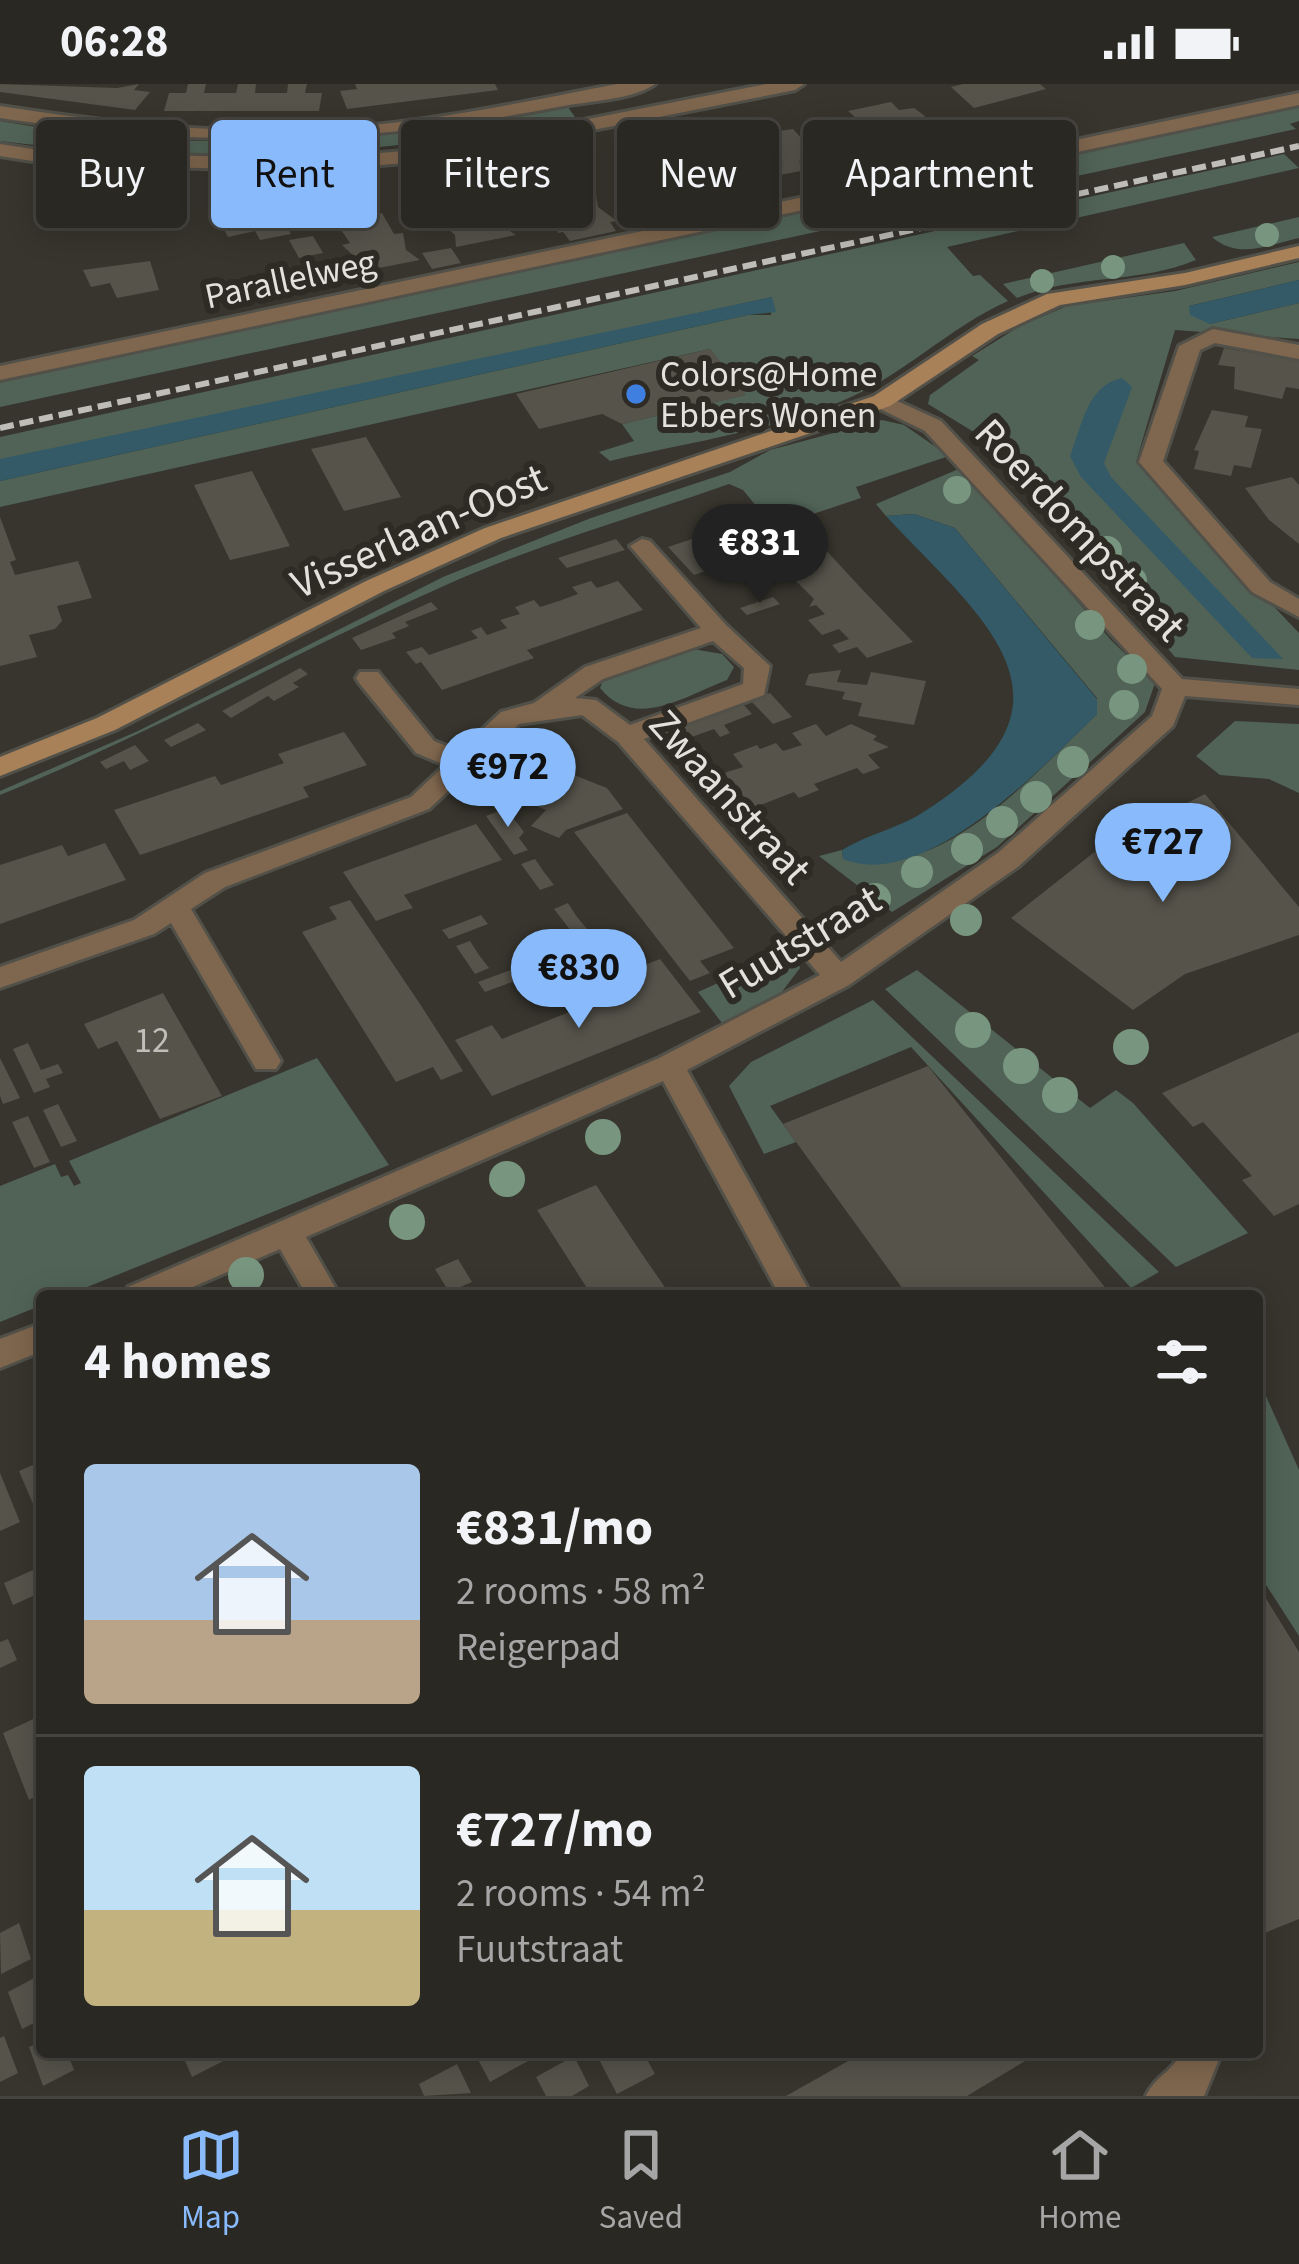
<!DOCTYPE html>
<meta charset="utf-8">
<style>
:root{--surface:#292822;--page:#35342f;--text:#f1f3f6;--muted:#a5a6a5;--line:#454440;--accent:#88bafc}
body{margin:0;font-family:"Source Sans 3",sans-serif;background:var(--page);color:var(--text);height:100vh;display:flex;flex-direction:column;font-size:45px;white-space:nowrap}
*{box-sizing:border-box;margin:0}
p{font-size:39px;color:var(--muted)}
.icon{flex:none;width:66px;height:66px;fill:none;stroke:currentColor;stroke-width:2;stroke-linecap:round;stroke-linejoin:round}
.map{position:relative;flex:1;overflow:hidden}
.drawer{position:absolute;left:36px;top:1206px;width:1227px;height:768px;display:flex;flex-direction:column;background:var(--surface);border-radius:12px;box-shadow:0 6px 30px #0003,0 0 0 3px var(--line)}
.drawer>*{flex:none}
.banner{position:absolute;left:36px;top:36px;width:1227px;height:108px;display:flex;gap:24px}
.price{position:absolute;translate:-50% -102px;padding:0 27px;border-radius:42px;background:var(--accent);color:#111;font-size:39px;line-height:78px;filter:drop-shadow(0 3px 6px #0008)}
.price::after{content:'';position:absolute;left:50%;top:72px;width:36px;height:27px;margin-left:-18px;background:inherit;clip-path:polygon(0 0,100% 0,50% 100%)}
.price.on{background:#222;color:#fff}
ul{padding:0;list-style:none}
li{display:flex;align-items:center;gap:36px;height:300px;padding:0 48px}
li+li{border-top:3px solid var(--line)}
li span{display:grid;place-items:center;flex:none;width:336px;height:240px;border-radius:12px;color:#555}
li>.icon{margin-inline-start:auto}
span .icon{width:144px;height:144px;fill:#fffc;stroke-width:1}
li b{font-size:51px}
h2{display:flex;justify-content:space-between;align-items:center;height:144px;padding:0 48px;font-size:51px}
.tag{padding:0 42px;border-radius:12px;background:var(--surface);box-shadow:0 6px 30px #0003,0 0 0 3px var(--line);font-size:42px;line-height:108px}
.tag.on{background:var(--accent);color:#111}
.status{display:flex;justify-content:space-between;align-items:center;height:84px;padding:0 60px;background:var(--surface);direction:ltr}
.status svg{height:33px;fill:currentColor}
.menu{display:flex;justify-content:space-around;align-items:center;height:168px;border-top:3px solid var(--line);background:var(--surface);font-size:33px;color:var(--muted)}
.menu a{display:grid;justify-items:center;gap:6px}
.menu .on{color:var(--accent)}
.map>svg:first-child{display:block}
.green{fill:#516357}
.water{fill:#335a66}
.building{fill:#55534a}
.lines{fill:none;stroke-linecap:round;stroke-linejoin:round}
.street-casing{stroke:#525149;stroke-width:6}
.secondary-casing{stroke:#525149;stroke-width:6}
.street{fill:#7f664e;fill-rule:evenodd}
.secondary{fill:#a88159;fill-rule:evenodd}
.rail{stroke:#bebdb7;stroke-width:6;stroke-dasharray:14 6;stroke-linecap:butt}
.tree{fill:#78967f}
.shop-dot{fill:#3f7fe0;stroke:#2d2b23;stroke-width:4.5}
.labels{text-anchor:middle;stroke-width:12;stroke-linejoin:round;paint-order:stroke}
.far-street-label{font-size:36px;fill:#e2e1dc;stroke:#2d2b23}
.far-poi-label{font-size:36px;fill:#e2e1dc;stroke:#2d2b23;text-anchor:start}
.number-label{font-size:36px;fill:#bfbeb8}
.street-label{font-size:42px;fill:#e2e1dc;stroke:#2d2b23}
</style>
<div class="status"><b>06:28</b><svg viewBox="0 0 49 12"><path d="M0 12V9h3v3zM5 12V6h3v6zM10 12V3h3v9zM15 12V0h3v12zM26 1h20v11H26zM47 4h2v5h-2z"/></svg></div>
<div class="map">
<svg width="1299" height="2012" viewBox="0 0 1299 2012">
<rect width="100%" height="100%" fill="#37352d"/>
<path class="green" d="M565 19 575 33C383 74 195 81 0 57V37C193 72 374 58 565 19Z
M1299 21V37L1290 40 1296 45 0 323V295Z
M1284 70 1299 84 947 163 973 192 980 191 1008 217C948 244 903 292 842 317 770 347 686 359 610 377L599 368 634 357 622 340 745 311 710 265 0 423V397L748 231H771L772 213 0 381V353Z
M1299 133V154C1268 161 1238 176 1212 153Z
M1184 159 1196 176C1140 200 1074 190 1017 214L1003 200Z
M1299 178V196L1189 222 1210 240 1299 219V255L1175 246 1136 378 1299 549V586L1175 573 1000 364 928 320 930 311 979 276 972 272 1020 242 1067 222 1175 207Z
M882 336 904 341 949 372 856 403 861 414 813 430 757 423 743 406 729 400C635 433 536 461 446 501 295 568 153 649 0 711V707L138 647 443 493 591 434 730 388 770 366Z
M961 384 1111 556 1155 599 1145 628 997 763 892 828 819 772 842 766 843 775C864 774 890 778 910 773 981 752 1045 680 1097 630V614L955 444 914 430 886 432 876 420Z
M693 565 722 570 734 583 727 596C685 612 635 647 600 604L604 595Z
M1235 637 1299 640V709L1269 695 1220 691 1196 672Z
M794 865 800 884 781 909 722 939 698 908Z
M917 886 1090 1024 1116 1006 1133 1019 1248 1149 1176 1183 885 905Z
M873 916 1159 1188 1131 1204 911 963 770 1022 796 1058 764 1070 729 1002 751 978Z
M317 974 389 1081 65 1212H42V1221L0 1238V1102L55 1080 61 1093 68 1091 74 1102 81 1099 69 1077Z
M1257 1292 1299 1386V1552L1257 1487Z"/>
<path class="water" d="M1299 196V219L1210 240 1190 231 1189 222Z
M772 213 776 228 748 231 0 397V375Z
M1122 294 1132 303 1104 379 1111 393 1283 575 1252 574 1081 393 1070 372C1082 342 1087 301 1122 294Z
M914 430 955 444 1097 615V630C1044 682 924 809 843 775L842 766C868 750 900 744 925 727 1097 617 981 534 886 432Z"/>
<path class="building" d="M0 0 117 4 139 0 134 6 150 8 135 26 0 8Z
M188 0H206L204 9H236L238 0H256L255 9H287L288 0H307L305 9H322L319 27H164L169 9H186Z
M355 0H495L498 6 347 25 340 7 357 5Z
M963 0H1040L1046 5 974 24 951 3Z
M891 18 899 26 914 24 925 32 920 43 903 49 925 71 881 81 840 39 857 35 848 27Z
M793 45 819 73 799 77 806 86 780 91 768 78 780 75 775 70 750 75 731 54Z
M683 80 681 85 696 88 714 84 737 111 650 129 628 102 646 98 653 91 644 87 654 83Z
M542 95H570L590 112 596 111 598 123 617 137 610 138 616 147 570 157 563 148 558 149 556 137 538 123 545 121 529 100Z
M446 108H471L477 116 483 115 490 126 497 124 501 141 516 151 456 163 455 151 438 136 444 135 429 113Z
M251 121 265 139 282 135 291 150 260 156 255 147 228 153 217 133 225 131 223 127Z
M342 122H371L376 130 382 129 394 150 403 149 406 166 420 176 358 188V176L342 161 350 159 328 127Z
M313 152 323 169 299 174 289 156Z
M451 164 461 179 432 185 422 169Z
M150 177 159 206 117 214 110 199 91 203 83 186Z
M1224 264 1299 277V305L1286 303 1282 315 1234 305 1235 283 1218 281Z
M710 265 746 311 622 340 602 330 539 345 516 310Z
M1212 326 1248 332 1245 343 1262 345 1251 384 1234 381 1231 392 1194 385 1199 367 1194 366Z
M366 353 401 413 344 427 311 365Z
M252 387 290 462 230 476 194 401Z
M1292 393 1299 401V460L1269 436 1245 404Z
M0 433 16 476 10 478 15 491 78 477 92 514 57 522 62 537 55 545 29 551 37 573 0 582Z
M725 444 759 481 730 491 721 482 694 491 668 463Z
M810 449 860 503 913 558 867 574 857 563 839 569 832 561 849 555 839 545 822 551 808 536 825 530 816 521 809 523 814 515 755 456 774 450 784 458Z
M616 455 625 466 567 484 558 474Z
M591 497 597 504 618 497 643 526 527 566 534 574 442 606 421 578 416 580 406 568 422 563 429 571 478 554 471 547 481 543 487 551 507 544 500 536 520 530 515 523 534 516 540 523 559 517 578 510 572 503Z
M773 513 780 520 747 531 740 524Z
M431 518 438 525 405 538 409 542 392 549 396 554 361 566 352 554Z
M300 584 308 590 293 599 299 603 274 617 268 612 231 634 222 627Z
M841 586 837 598 867 601 871 588 926 597 914 641 858 632 862 619 842 615 845 608 805 601 809 590Z
M770 609 792 633 773 640 750 616Z
M742 619 752 630 724 641 730 649 720 653 714 645 686 655 675 642Z
M198 639 206 646 171 663 164 656Z
M816 640 826 652 851 640 877 652 873 656 889 663 868 671 880 684 863 690 857 684 814 700 819 706 799 714 794 708 753 724 724 689 743 683 733 670 757 661 760 665 776 659 783 667 802 661 792 649Z
M344 648 367 681 303 703 309 713 176 759 140 771 114 726 215 692 221 701 284 679 278 670Z
M135 661 149 677 130 686 124 677 106 685 100 678Z
M546 680 607 704 623 725 566 746 559 754 531 742 546 726 514 713Z
M1205 710 1299 823V851L1185 890 1133 926 1011 834 1102 762Z
M506 724 524 748 519 754 528 766 514 771 486 732Z
M627 729 734 864 700 877 710 889 690 897 574 748Z
M476 740 502 776 404 811 413 824 403 827 376 837 343 788Z
M105 759 126 796 0 840V781L62 761 68 772Z
M535 775 544 788 554 801 540 806 521 780Z
M350 816 422 923 463 987 441 996 433 983 396 998 302 848 337 835 329 823Z
M568 819 577 833 588 846 574 851 554 825Z
M481 831 488 840 449 855 442 846Z
M470 857 479 871 489 884 475 890 456 862Z
M585 857 592 867 553 882 546 872Z
M660 875 701 928 492 1012 455 956 492 941 502 955 634 902 624 889Z
M519 883 526 893 485 908 478 898Z
M163 909 222 1012 160 1035 117 957 98 965 84 940Z
M1299 948V1120L1274 1132 1242 1096 1252 1092 1203 1038 1193 1043 1162 1009Z
M28 959 41 986 58 980 63 989 46 995 50 1003 34 1009 13 965Z
M0 974 20 1014 3 1020 0 1012Z
M928 982 1112 1212H908L783 1040Z
M58 1020 77 1057 61 1063 43 1026Z
M28 1032 50 1078 34 1084 12 1038Z
M596 1101 642 1170 671 1212H592L537 1126Z
M458 1175 472 1198 449 1208 435 1185Z
M42 1377V1441L19 1387Z
M0 1389 20 1438 0 1447Z
M42 1482V1508L13 1521 4 1499Z
M1257 1500 1299 1568V1835L1257 1852Z
M8 1555 17 1576 0 1584V1558Z
M42 1631V1709L29 1716 3 1649Z
M19 1839 31 1875 1 1890 0 1849Z
M38 1892 42 1935 22 1945 8 1908Z
M4 1952 18 1989 0 1998V1954Z
M42 1957V1968H67L74 1986 43 2002 29 1963Z
M181 1968H241L192 1993Z
M523 1968 528 1977 490 1998 475 1970Z
M595 1968H643L655 1990 617 2010Z
M864 1968H1040L967 2012H786Z
M574 1972 589 2002 572 2012H546L536 1993Z
M457 1980 471 2009 424 2012 419 2000Z"/>
<g class="lines">
<defs>
<path id="street" d="M617 0H655C633 16 586 17 558 23 355 62 204 64 0 34V22C111 39 224 52 337 44 431 38 524 18 617 0Z
M766 0H804L795 6 441 76 307 87 52 80 0 72V60L52 68 307 75 441 64Z
M1299 9V21L0 296V282Z
M1213 245 1299 261V275L1215 259 1200 266 1163 377 1270 498 1299 515V533L1252 508 1139 378 1179 262Z
M882 310 941 337 1182 595 1299 605V621L1185 612 1173 642 1019 782 849 901 687 986 812 1212H780L663 997 306 1153 340 1212H307L280 1165 172 1212H123L128 1203 659 974 820 891 618 658 582 631 519 640 429 725 225 803 191 825 281 977 276 985H256L171 839 154 850 0 904V883L134 836 205 789 411 713 445 681 416 669 360 600 356 594 360 588H378L434 657 459 667 501 628 534 619 585 583 701 544 630 462 642 455 650 457 726 541 770 582 764 611 644 655 841 878 999 768 1152 632 1162 605 925 347 874 322 871 317ZM713 557 744 584 743 600 630 641 596 616 575 614 603 595Z
M42 1239V1267L0 1284V1255Z
M1181 1968H1222L1204 2012H1146C1155 1992 1173 1988 1181 1968Z"/>
<path id="secondary" d="M1299 162V174L1185 201 1060 221 998 250 890 322 501 454 384 507 115 646 0 692V673L97 634 366 497 485 444 874 312 982 240 1047 210 1185 189Z"/>
</defs>
<use href="#street" class="street-casing"/>
<use href="#secondary" class="secondary-casing"/>
<use href="#street" class="street"/>
<use href="#secondary" class="secondary"/>
<path class="rail" d="M0 344 1299 62"/>
</g>
<g class="tree">
<circle cx="1267" cy="151" r="12"/>
<circle cx="1113" cy="183" r="12"/>
<circle cx="1042" cy="197" r="12"/>
<circle cx="957" cy="406" r="14"/>
<circle cx="1107" cy="467" r="15"/>
<circle cx="1132" cy="497" r="15"/>
<circle cx="1090" cy="541" r="15"/>
<circle cx="1132" cy="585" r="15"/>
<circle cx="1124" cy="621" r="15"/>
<circle cx="1073" cy="678" r="16"/>
<circle cx="1036" cy="713" r="16"/>
<circle cx="1002" cy="738" r="16"/>
<circle cx="967" cy="765" r="16"/>
<circle cx="917" cy="788" r="16"/>
<circle cx="875" cy="815" r="16"/>
<circle cx="966" cy="836" r="16"/>
<circle cx="973" cy="946" r="18"/>
<circle cx="1131" cy="963" r="18"/>
<circle cx="1021" cy="982" r="18"/>
<circle cx="1060" cy="1011" r="18"/>
<circle cx="603" cy="1053" r="18"/>
<circle cx="507" cy="1095" r="18"/>
<circle cx="407" cy="1138" r="18"/>
<circle cx="246" cy="1191" r="18"/>
</g>
<circle class="shop-dot" cx="636" cy="310" r="12"/>
<g class="labels">
<g class="far-street-label">
<text transform="translate(290 194) rotate(-12)" y="13">Parallelweg</text>
</g>
<g class="far-poi-label">
<text x="660" y="302">Colors@Home<tspan x="660" dy="41">Ebbers Wonen</tspan></text>
</g>
<g class="number-label">
<text x="152" y="968">12</text>
</g>
<g class="street-label">
<text transform="translate(1081 445) rotate(47)" y="15">Roerdompstraat</text>
<text transform="translate(418 446) rotate(-24)" y="15">Visserlaan-Oost</text>
<text transform="translate(731 712) rotate(48)" y="15">Zwaanstraat</text>
<text transform="translate(799 857) rotate(-31)" y="15">Fuutstraat</text>
</g>
</g>
</svg>
<b class="price on" style="left:760px;top:522px">€831</b>
<b class="price" style="left:508px;top:746px">€972</b>
<b class="price" style="left:1163px;top:821px">€727</b>
<b class="price" style="left:579px;top:947px">€830</b>
<div class="banner">
<a class="tag">Buy</a>
<a class="tag on">Rent</a>
<a class="tag">Filters</a>
<a class="tag">New</a>
<a class="tag">Apartment</a>
</div>
<section class="drawer">
<h2>4 homes<svg class="icon" aria-label="filters" viewBox="0 0 24 24"><path d="M4 7h16M4 17h16"/><circle cx="9" cy="7" r="2"/><circle cx="15" cy="17" r="2"/></svg></h2>
<ul>
<li><span style="background:linear-gradient(#a9c7e8 65%,#b9a48a 0)"><svg class="icon" aria-label="home" viewBox="0 0 24 24"><path d="M3 11l9-7 9 7M6 9v11h12V9"/></svg></span><div><b>€831/mo</b><p>2 rooms · 58 m²</p><p>Reigerpad</p></div></li>
<li><span style="background:linear-gradient(#bfe0f5 60%,#c2b280 0)"><svg class="icon" aria-label="home" viewBox="0 0 24 24"><path d="M3 11l9-7 9 7M6 9v11h12V9"/></svg></span><div><b>€727/mo</b><p>2 rooms · 54 m²</p><p>Fuutstraat</p></div></li>
</ul>
</section>
</div>
<nav class="menu">
<a class="on"><svg class="icon" aria-label="map" viewBox="0 0 24 24"><path d="M3 6l6-2 6 2 6-2v14l-6 2-6-2-6 2zM9 4v14M15 6v14"/></svg>Map</a>
<a><svg class="icon" aria-label="saved" viewBox="0 0 24 24"><path d="M7 4h10v16l-5-4-5 4z"/></svg>Saved</a>
<a><svg class="icon" aria-label="home" viewBox="0 0 24 24"><path d="M3 11l9-7 9 7M6 9v11h12V9"/></svg>Home</a>
</nav>
